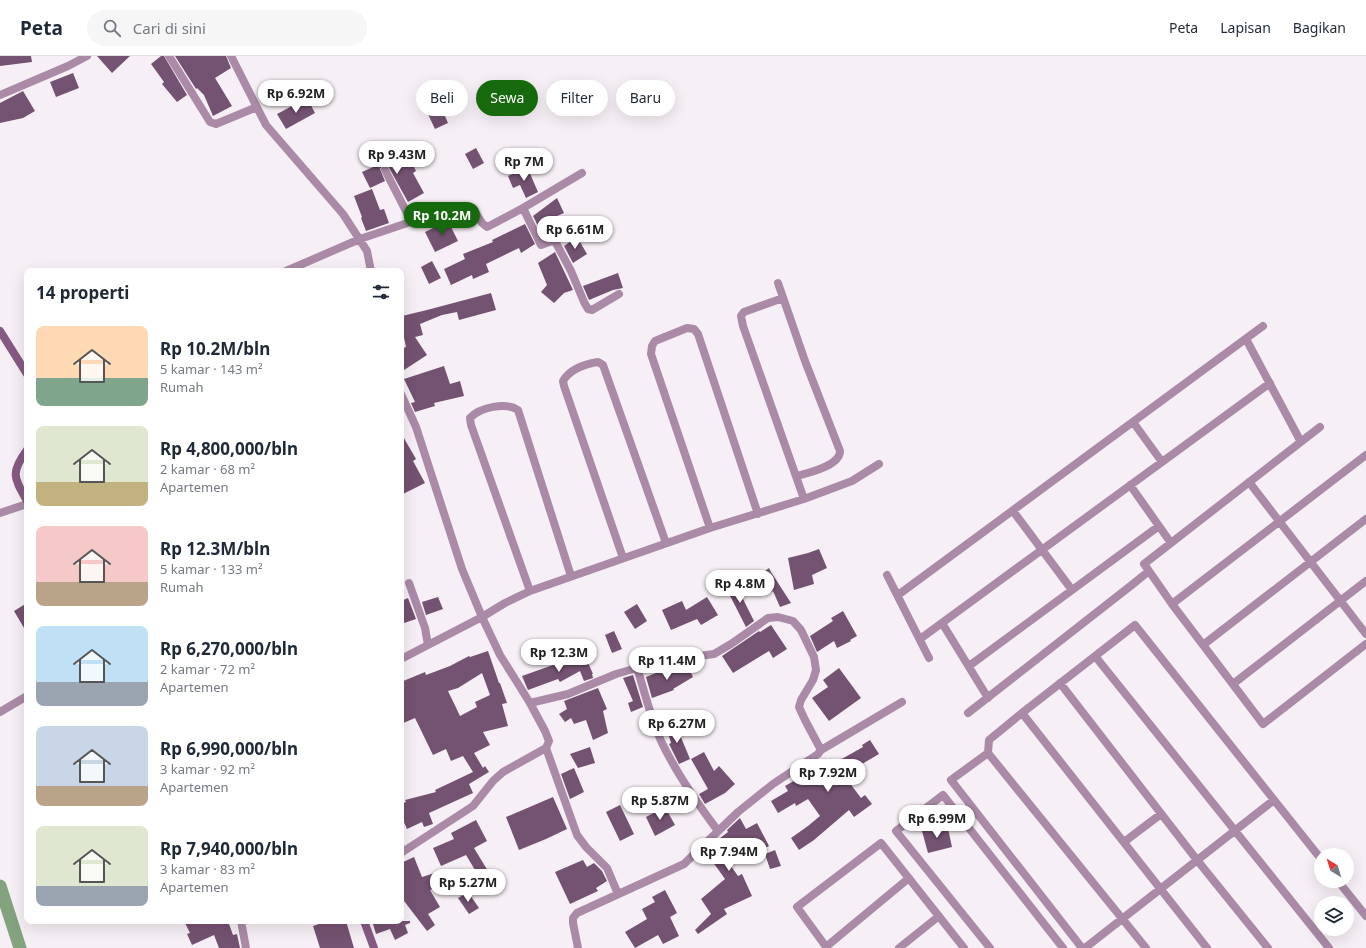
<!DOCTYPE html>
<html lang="id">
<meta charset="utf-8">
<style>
:root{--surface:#fff;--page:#f6f6f7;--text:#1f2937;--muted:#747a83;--line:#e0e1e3;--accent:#17690d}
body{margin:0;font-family:"Noto Sans",sans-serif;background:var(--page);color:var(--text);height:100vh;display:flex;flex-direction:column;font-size:15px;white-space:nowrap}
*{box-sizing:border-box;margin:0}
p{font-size:13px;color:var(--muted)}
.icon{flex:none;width:22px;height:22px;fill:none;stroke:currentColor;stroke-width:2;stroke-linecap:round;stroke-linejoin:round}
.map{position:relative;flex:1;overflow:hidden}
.side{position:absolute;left:24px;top:212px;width:380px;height:656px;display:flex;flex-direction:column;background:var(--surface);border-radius:8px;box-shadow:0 4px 16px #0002}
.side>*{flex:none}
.guide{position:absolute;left:416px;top:24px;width:380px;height:36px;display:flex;gap:8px}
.needle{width:26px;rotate:322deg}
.tools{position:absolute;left:1314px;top:792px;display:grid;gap:8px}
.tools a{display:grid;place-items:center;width:40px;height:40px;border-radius:50%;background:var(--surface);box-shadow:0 4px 16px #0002;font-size:20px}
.price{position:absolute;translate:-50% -34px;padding:0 9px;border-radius:14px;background:#fff;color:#222;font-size:13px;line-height:26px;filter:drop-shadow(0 1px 2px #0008)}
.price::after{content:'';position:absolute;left:50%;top:24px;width:12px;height:9px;margin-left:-6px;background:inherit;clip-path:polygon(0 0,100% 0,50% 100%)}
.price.on{background:var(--accent);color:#fff}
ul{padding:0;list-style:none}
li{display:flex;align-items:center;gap:12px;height:100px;padding:0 12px}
li span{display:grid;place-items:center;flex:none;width:112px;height:80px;border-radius:8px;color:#555}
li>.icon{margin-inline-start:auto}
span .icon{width:48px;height:48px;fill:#fffc;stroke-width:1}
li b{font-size:17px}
h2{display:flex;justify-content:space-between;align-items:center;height:48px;padding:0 12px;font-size:17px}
.tag{padding:0 14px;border-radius:18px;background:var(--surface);box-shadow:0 4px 16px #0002;font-size:14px;line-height:36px}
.tag.on{background:var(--accent);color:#fff}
header{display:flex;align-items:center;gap:24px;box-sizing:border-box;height:56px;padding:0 20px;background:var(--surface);border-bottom:1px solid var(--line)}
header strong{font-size:19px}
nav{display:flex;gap:22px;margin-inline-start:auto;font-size:14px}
.search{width:280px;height:36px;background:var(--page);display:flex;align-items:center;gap:10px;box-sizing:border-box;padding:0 14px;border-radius:22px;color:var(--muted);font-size:15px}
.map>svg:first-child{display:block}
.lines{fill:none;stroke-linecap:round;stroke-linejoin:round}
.canal{stroke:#83a37e;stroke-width:13}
.building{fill:#745271;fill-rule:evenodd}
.minor{stroke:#aa8aa7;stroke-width:8}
.secondary{stroke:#865983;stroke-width:8}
</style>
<header>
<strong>Peta</strong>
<div class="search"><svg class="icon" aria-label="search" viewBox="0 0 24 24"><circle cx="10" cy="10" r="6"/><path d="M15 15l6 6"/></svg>Cari di sini</div>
<nav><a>Peta</a><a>Lapisan</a><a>Bagikan</a></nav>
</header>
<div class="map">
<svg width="1366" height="892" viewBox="0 0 1366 892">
<rect width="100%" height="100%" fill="#f6eff5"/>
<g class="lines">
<path class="canal" d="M0 830 20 892"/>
</g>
<path class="building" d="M0 0H31L32 6 0 10Z
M97 0H130L112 17Z
M161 0H164L187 39 177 46 162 28 164 26 151 8Z
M175 0H226L231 12 215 22 232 50 213 60 204 39 197 32 196 33Z
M73 17 79 32 56 41 50 26Z
M23 35 35 55 23 62 0 67V47Z
M307 42 315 57 286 73 277 58Z
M439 46 448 67 435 73 425 52Z
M476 92 484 107 473 113 465 98Z
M405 93 416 115 413 117 424 137 408 146 388 110 383 109 380 113 385 125 370 132 362 116 384 106V104Z
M525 112V114L528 113 538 136 526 142 520 129 513 132 508 120Z
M372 133 380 154 384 153 389 167 366 175 361 162 362 161 354 140Z
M557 142 564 157 550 163 557 172 544 182 533 160Z
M448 165 458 185 435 196 425 176Z
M525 168 535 188 521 197 519 192 486 208 489 216 473 223 472 219 451 229 444 213 465 203 463 198 493 186 492 184Z
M577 181 587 198 573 207 564 190Z
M555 196 573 234 564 237 554 247 541 236 547 229 538 207Z
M432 205 441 222 429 228 421 211Z
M618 217 623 232 613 234 589 244 583 230Z
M491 237 496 254 459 264 457 256 442 259 420 268 423 279 415 281 427 299 401 316V293L406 291 401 267V259L402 260 427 254Z
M444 310 450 328 460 325 464 340 434 347 435 350 415 356 411 347 415 346 404 323Z
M401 377 416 403 413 405 425 427 401 439Z
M819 493 827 512 812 519 814 528 794 534 788 502 808 497Z
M769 512 771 516 791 547 780 551 773 535 770 537 759 519Z
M734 525 754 565 746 571 725 530Z
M438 541 443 553 426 559 422 546Z
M707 541 718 559 701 569 697 563 671 574 662 554 682 545 686 554Z
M408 542 416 563 401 568V545Z
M27 547V577L14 555Z
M637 548 647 565 635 573 624 556Z
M843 555 857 580 850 584 851 585 837 592 834 585 817 596 810 580 833 565 831 562Z
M771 569 787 593 773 602 769 595 733 617 722 600 759 575 760 576Z
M614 575 622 593 612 597 605 579Z
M488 595 499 627H500L507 647 502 648 508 670 483 676 490 689 474 697 483 712 485 710 489 716 469 728 473 737 429 757 433 768 424 771 422 766 407 773 401 760V748L406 746 405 744 436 736 435 734 473 716 463 700 451 705 446 693 433 699 415 662 401 668V626L425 616 426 619 450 610 469 600 470 601ZM482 617 490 639 475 646 477 651 460 660 448 635 458 632Z
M568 600 571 606 585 600 593 618H592L593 622 584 625 580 615 560 626 558 623 528 634 522 620 553 609Z
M675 610 679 616 688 611 693 621 673 633 674 634 652 642 646 621 666 613 667 615Z
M839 612 861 642 829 665 812 642 828 631 823 624Z
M633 619 643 651 631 656 628 647 633 645 623 622Z
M598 632 607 653 603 655 608 677 593 684 586 664 574 668 571 662 565 666 559 658 567 653 564 645Z
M675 667 690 703 679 708 669 688 671 687 666 670Z
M870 684 879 698 862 708 866 716 849 726 861 742 865 739 872 748 854 761 849 754 814 784 799 794 791 782 808 770 820 760 808 743 796 750 795 747 778 757 771 745 788 735 785 730 813 714 815 718 863 691 862 689Z
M590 691 595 707 578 712 570 698Z
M704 696 714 715 719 710 735 728 725 737 705 748 699 738 708 733 691 703Z
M574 712 584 736 570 743 561 718Z
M553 741 567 773 546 783 519 794 506 761Z
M620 749 634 778 620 785 606 756Z
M665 751 675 769 655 780 646 761Z
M740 762 746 773 757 767 769 790 759 795 751 782 721 796 738 820 742 818 752 840 724 853 727 858 698 878 695 874 711 858 701 843 725 823 705 795 715 786 728 776 727 774Z
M476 764 487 785 474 792 488 815 478 819 466 799 441 810 433 792 454 783 451 777Z
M947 768 952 791 928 797 922 775Z
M775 794 781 810 770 813 765 798Z
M414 801 422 821 441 815 446 829 430 834 440 851 428 858 435 869 427 875 401 841V807Z
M583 804 587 811 594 807 602 815 607 825 596 832 598 835 570 848 555 816Z
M665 834 677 857 670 861 679 880 663 888 658 879 635 892 625 876 647 863 642 853 655 846 652 841Z
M468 836 479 852 469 858 458 842Z
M184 865H228L233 879 237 878 240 892H219L214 879 192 889 187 878 190 877Z
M327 865H346L354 892H320L313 870Z
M372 865H410V867L405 869 408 877 395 884 390 873 376 878Z"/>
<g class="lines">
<path class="minor" d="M169 0 210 66 216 68 257 51
M231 0 266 69 343 158 367 195 371 215
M0 39 68 10 87 0
M385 114 411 165
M523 152 541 189 552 185 556 187 571 215 584 246 588 253 592 254 619 238
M286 215 360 183 437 157 459 152H469L473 153 482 167 487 171 491 169 523 152 582 117
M778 227 805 305 840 395C840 410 808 417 797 420
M783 242 744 256 741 260 743 270 804 443
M1246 283 1301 386
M401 338 416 371 462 513 482 561 500 599 530 647 545 675 549 685 546 692 503 716 493 725 473 750 401 797
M1133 366 1162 406
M1249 426 1366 578
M1130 429 1171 487
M1013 455 1072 534
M0 457 27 448
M710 472 651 298 652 290 655 285 687 272 694 273 698 278 758 458
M623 502 564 330 563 325C570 313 585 308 598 306L603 309 666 487
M1149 515 1172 548 1263 668 1366 588
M887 519 929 602
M530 535 471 369 470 362C480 351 506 346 518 354L571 520
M898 539 1263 270
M1172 548 1366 399
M942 567 988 642
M920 583 1270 327
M428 589 482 561 505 547 530 535 710 472 804 443 852 425 879 408
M1203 589 1366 463
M1095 600 1329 892
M401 603 428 589 425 572 409 527
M969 610 1159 470
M637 612C645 637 651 663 662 687 677 718 697 747 718 775
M1060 627 1197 804 1268 892
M1233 628 1366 525
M530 647 568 638 616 618 637 612 684 602 714 598 731 588 768 562 778 561 793 565 801 574 814 601 816 614 813 624 801 644 799 651 805 664 821 694 818 698 773 728 738 756 684 808 577 857 573 862V867L578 892
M0 656 27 640
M968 657 1133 528 1149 515 1144 508 1320 371
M546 692 577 779 586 791 607 812 618 838
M821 694 902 646
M988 697 989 684 1022 657
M1124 786 1161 758
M1338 825 1366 860
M241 865 246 892
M827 890 909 822
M827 892 797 851 881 787 964 892
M899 892 939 860
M990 892 896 775 943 739 1063 892
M1082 892 951 724 988 697 1146 892
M1085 892 1274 744
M1207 892 1022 657 1135 569 1321 803"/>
<path class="secondary" d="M0 275 27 318
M27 394C10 417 14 422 27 445
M364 865 374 892"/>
</g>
</svg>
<div class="tools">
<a><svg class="needle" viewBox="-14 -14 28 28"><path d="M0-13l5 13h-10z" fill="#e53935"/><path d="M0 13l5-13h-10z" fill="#747a83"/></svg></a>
<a><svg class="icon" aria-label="layers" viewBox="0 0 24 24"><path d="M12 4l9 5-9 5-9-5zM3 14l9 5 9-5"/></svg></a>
</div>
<b class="price" style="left:296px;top:58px">Rp 6.92M</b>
<b class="price" style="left:397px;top:119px">Rp 9.43M</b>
<b class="price" style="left:524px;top:126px">Rp 7M</b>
<b class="price on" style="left:442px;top:180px">Rp 10.2M</b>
<b class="price" style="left:575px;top:194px">Rp 6.61M</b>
<b class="price" style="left:740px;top:548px">Rp 4.8M</b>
<b class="price" style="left:559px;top:617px">Rp 12.3M</b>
<b class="price" style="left:667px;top:625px">Rp 11.4M</b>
<b class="price" style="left:677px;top:688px">Rp 6.27M</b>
<b class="price" style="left:828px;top:737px">Rp 7.92M</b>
<b class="price" style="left:660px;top:765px">Rp 5.87M</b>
<b class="price" style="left:937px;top:783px">Rp 6.99M</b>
<b class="price" style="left:729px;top:816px">Rp 7.94M</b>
<b class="price" style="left:468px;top:847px">Rp 5.27M</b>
<div class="guide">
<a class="tag">Beli</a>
<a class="tag on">Sewa</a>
<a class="tag">Filter</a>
<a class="tag">Baru</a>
</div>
<section class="side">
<h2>14 properti<svg class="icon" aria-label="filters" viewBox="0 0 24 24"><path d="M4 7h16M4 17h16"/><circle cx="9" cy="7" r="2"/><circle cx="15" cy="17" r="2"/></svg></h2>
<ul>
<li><span style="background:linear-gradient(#ffd9b3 65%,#7fa58c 0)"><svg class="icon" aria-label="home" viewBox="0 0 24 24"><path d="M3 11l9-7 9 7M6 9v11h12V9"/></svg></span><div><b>Rp 10.2M/bln</b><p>5 kamar · 143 m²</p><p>Rumah</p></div></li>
<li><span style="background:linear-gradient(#dfe7d0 70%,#c2b280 0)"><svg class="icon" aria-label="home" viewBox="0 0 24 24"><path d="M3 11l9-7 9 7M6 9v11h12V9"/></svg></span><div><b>Rp 4,800,000/bln</b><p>2 kamar · 68 m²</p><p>Apartemen</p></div></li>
<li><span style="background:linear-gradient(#f6c9c9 70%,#b9a48a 0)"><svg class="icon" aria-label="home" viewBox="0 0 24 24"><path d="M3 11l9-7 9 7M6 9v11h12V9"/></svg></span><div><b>Rp 12.3M/bln</b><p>5 kamar · 133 m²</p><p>Rumah</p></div></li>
<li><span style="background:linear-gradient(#bfe0f5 70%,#9aa5b1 0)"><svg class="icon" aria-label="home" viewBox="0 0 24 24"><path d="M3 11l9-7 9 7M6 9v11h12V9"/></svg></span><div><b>Rp 6,270,000/bln</b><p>2 kamar · 72 m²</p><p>Apartemen</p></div></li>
<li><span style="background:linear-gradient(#c9d6e8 75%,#b9a48a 0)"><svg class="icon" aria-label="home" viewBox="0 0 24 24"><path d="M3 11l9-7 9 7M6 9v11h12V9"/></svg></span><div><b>Rp 6,990,000/bln</b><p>3 kamar · 92 m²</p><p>Apartemen</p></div></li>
<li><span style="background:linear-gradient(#dfe7d0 75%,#9aa5b1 0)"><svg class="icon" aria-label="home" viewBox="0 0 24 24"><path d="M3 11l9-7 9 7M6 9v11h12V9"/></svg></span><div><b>Rp 7,940,000/bln</b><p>3 kamar · 83 m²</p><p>Apartemen</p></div></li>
</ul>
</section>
</div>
